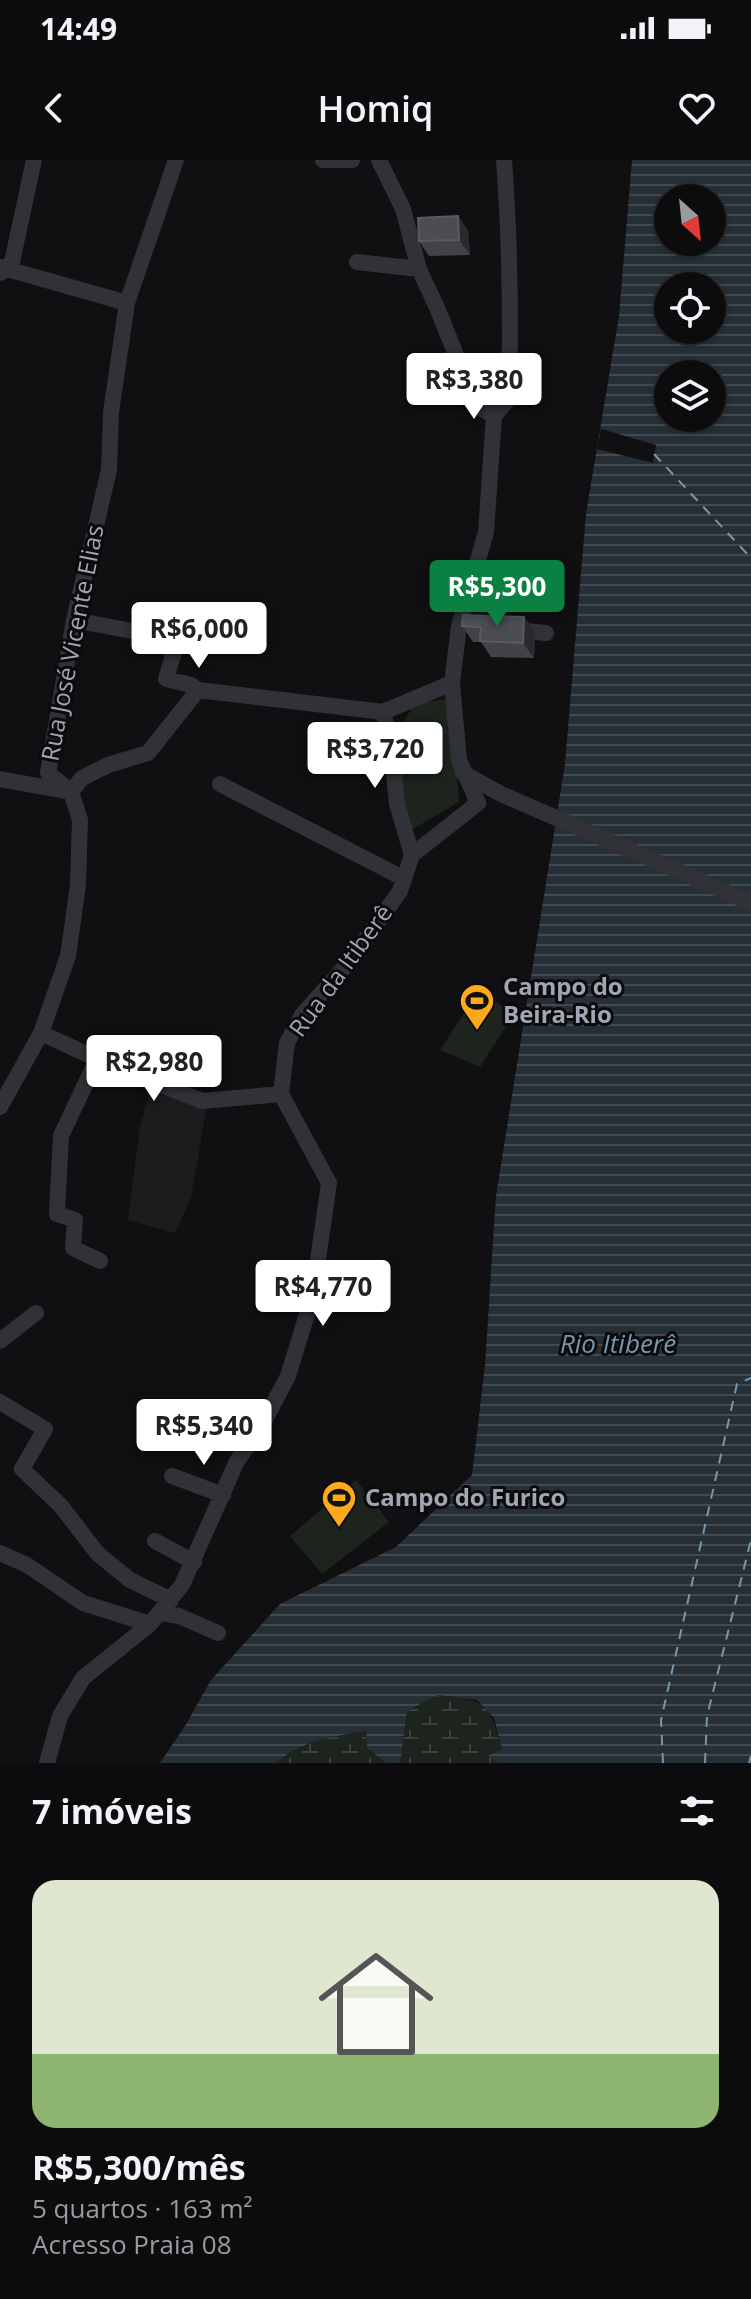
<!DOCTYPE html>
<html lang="pt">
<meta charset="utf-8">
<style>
:root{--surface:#0c0c0e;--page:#151517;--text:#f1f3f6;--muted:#9a9b9e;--line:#2c2c2e;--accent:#0b8043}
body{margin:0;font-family:"Open Sans",sans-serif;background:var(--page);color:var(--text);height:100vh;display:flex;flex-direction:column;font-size:30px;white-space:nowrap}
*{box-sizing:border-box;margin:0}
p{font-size:26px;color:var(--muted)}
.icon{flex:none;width:44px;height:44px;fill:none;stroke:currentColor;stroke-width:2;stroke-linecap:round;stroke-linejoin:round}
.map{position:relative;height:1603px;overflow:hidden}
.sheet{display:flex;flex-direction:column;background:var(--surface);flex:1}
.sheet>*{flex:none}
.needle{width:52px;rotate:153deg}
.tools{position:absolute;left:654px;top:24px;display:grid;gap:16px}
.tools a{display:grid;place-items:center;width:72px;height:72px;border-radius:50%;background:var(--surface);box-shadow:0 2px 6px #0004,0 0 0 2px var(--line);font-size:40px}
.price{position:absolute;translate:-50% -68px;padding:0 18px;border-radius:8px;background:#fff;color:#222;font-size:26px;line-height:52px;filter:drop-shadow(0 2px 4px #0008)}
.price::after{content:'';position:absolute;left:50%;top:48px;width:24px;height:18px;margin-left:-12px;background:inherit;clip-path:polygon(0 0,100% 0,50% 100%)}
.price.selected{background:var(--accent);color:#fff}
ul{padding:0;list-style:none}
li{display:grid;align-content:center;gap:16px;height:424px;padding:0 32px}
li span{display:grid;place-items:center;height:248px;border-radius:24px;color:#555}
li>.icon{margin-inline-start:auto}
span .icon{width:144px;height:144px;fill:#fffc;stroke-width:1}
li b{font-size:34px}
h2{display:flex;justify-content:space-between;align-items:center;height:96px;padding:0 32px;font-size:34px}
.status{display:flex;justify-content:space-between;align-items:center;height:56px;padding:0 40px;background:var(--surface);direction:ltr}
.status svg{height:22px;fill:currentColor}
header{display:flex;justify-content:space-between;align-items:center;height:104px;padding:0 32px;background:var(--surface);font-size:36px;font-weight:600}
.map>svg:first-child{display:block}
.built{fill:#1c1c1f}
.green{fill:#1c241d}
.wetland{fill:url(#wetland-marsh)}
.water{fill:url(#water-rules);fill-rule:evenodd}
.pier{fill:#101012}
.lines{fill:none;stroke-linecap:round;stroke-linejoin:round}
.ferry{stroke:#7497b2;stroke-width:2;stroke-dasharray:10 8;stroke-linecap:butt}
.street{stroke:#313237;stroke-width:16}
.wall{fill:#414347}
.shaded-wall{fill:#292a2d}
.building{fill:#4b4d53;stroke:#595b62;stroke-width:2}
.labels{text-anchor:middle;stroke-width:6;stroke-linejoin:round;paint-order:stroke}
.street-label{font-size:24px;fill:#a0a7b3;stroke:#0b0b0d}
.poi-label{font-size:24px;font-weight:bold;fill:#a0a7b3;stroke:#0b0b0d;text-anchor:start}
.water-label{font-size:26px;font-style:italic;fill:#7497b2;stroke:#0b0b0d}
</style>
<div class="status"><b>14:49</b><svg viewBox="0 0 49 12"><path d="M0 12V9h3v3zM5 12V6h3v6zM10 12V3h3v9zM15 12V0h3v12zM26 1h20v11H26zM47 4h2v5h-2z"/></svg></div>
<header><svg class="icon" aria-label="back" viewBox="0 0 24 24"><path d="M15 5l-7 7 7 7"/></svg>Homiq<svg class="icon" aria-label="heart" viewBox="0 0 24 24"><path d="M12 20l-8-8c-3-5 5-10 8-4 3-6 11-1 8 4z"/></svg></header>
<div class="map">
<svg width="751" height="1603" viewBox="0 0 751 1603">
<defs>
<pattern id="wetland-marsh" width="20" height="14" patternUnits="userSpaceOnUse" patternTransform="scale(2)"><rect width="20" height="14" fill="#1c241d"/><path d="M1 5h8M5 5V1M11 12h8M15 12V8" fill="none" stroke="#3a413b"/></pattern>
<pattern id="water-rules" width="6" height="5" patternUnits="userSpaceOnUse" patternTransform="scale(2)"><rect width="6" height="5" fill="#262f36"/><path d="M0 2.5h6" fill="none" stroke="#424a51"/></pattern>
</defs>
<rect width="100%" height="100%" fill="#101012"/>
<path class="built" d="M151 928 206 950 191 1038 175 1073 128 1060 140 966Z"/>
<path class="green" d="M445 539 453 564 459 642 413 669 403 659 397 574 414 544Z
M479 830 514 854 480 907 440 890Z
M356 1320 389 1362 322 1414 290 1376Z"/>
<path class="wetland" d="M438 1535C486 1541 489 1540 502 1589L489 1596 498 1603H400L407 1551Z
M366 1571 367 1588 386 1603H276C302 1580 333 1577 366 1571Z"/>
<path class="water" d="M632 0H751V1603H498L488 1596 502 1589 494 1558 477 1540 438 1535 407 1551 400 1603H386L367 1588 366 1571C333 1577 302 1580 276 1603H160L185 1566 211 1520 280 1444 396 1387 472 1315 485 1205 496 1036 565 604 586 354 619 156ZM668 38H712V82H668ZM668 126H712V170H668ZM668 214H712V258H668Z"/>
<path class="pier" d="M601 269 656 285 653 303 597 289Z"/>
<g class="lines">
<path class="ferry" d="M654 294 751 398
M663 1603 661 1560 737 1224 751 1218
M705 1603 707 1556 751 1380
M749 1603 751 1596"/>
<path class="street" d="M323 0H352
M379 0 403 49 419 109 438 150 476 245 494 256
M357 102 419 109
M0 107 127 143
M0 113 12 102 34 0
M74 460 174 479 176 485 166 519 191 525 198 530
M513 470 546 473
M383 552 391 582 397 644 412 695
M463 613 501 634 751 743
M0 619 71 632 82 618 108 605 148 593 198 530 383 552 452 523
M220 624 403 718
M412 695 478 643 459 600 452 523 459 466 486 372 494 256 507 241C502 222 510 205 510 186 510 124 509 62 504 0
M41 873 97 899 202 941 281 934
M97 899 61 976 57 1054 75 1060 73 1088 100 1101
M0 947 41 873 68 796 78 725 80 660 71 632 48 613 74 460 109 310 111 252 127 143 176 0
M0 1181 36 1153
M0 1242 45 1269 22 1309 61 1346 98 1394 130 1420 171 1440
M172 1316 223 1335
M155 1381 194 1402
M0 1393 27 1405 83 1443 150 1464
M161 1453 179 1456 218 1473
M47 1603 60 1556 83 1518 150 1464 182 1425 237 1301 260 1269 288 1216 313 1135 329 1023 281 934 287 883 302 855 349 802 400 731 412 695"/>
</g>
<path class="wall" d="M458 56 468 71 470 95 429 96 419 81Z
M524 457 535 472 534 498 491 497 481 482H473L462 466Z"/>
<path class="shaded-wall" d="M458 56 468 71 470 95 459 80Z
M524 457 535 472 534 498 523 483Z"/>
<path class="building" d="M458 56 459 80 419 81 418 58Z
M463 455 524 457 523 483 480 481 481 467 462 466Z"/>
<defs>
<symbol id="stadium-pin" viewBox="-11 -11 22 30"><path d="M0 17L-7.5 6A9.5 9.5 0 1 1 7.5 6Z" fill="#fea91c" stroke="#0b0b0d"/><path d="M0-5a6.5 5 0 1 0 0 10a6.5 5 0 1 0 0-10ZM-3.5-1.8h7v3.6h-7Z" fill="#111"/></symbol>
</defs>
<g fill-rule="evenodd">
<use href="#stadium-pin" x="457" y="821" width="40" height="54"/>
<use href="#stadium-pin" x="319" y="1318" width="40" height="54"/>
</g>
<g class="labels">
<g class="street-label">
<text transform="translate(73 483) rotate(-79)" y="8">Rua José Vicente Elias</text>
<text transform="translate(341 811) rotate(-54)" y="8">Rua da Itiberê</text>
</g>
<g class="poi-label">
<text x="503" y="835">Campo do<tspan x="503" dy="28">Beira-Rio</tspan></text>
<text x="365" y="1346">Campo do Furico</text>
</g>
<g class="water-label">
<text x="618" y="1193">Rio Itiberê</text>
</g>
</g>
</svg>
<div class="tools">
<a><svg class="needle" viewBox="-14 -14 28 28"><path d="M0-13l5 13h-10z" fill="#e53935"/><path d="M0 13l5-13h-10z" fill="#9a9b9e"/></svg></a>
<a><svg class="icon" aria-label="locate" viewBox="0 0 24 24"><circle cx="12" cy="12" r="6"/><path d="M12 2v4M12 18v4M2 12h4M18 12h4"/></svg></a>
<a><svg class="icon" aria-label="layers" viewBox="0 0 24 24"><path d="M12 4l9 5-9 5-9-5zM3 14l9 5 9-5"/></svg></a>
</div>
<b class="price" style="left:474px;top:261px">R$3,380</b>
<b class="price selected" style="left:497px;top:468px">R$5,300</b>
<b class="price" style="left:199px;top:510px">R$6,000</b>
<b class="price" style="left:375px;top:630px">R$3,720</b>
<b class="price" style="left:154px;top:943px">R$2,980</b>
<b class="price" style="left:323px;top:1168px">R$4,770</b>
<b class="price" style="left:204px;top:1307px">R$5,340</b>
</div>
<section class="sheet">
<h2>7 imóveis<svg class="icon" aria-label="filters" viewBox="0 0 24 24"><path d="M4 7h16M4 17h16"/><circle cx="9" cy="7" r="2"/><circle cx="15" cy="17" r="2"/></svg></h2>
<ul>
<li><span style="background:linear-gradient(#dfe7d0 70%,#8fb573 0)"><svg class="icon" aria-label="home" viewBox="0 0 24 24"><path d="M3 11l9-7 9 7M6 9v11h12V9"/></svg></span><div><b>R$5,300/mês</b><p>5 quartos · 163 m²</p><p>Acresso Praia 08</p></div></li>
</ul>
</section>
